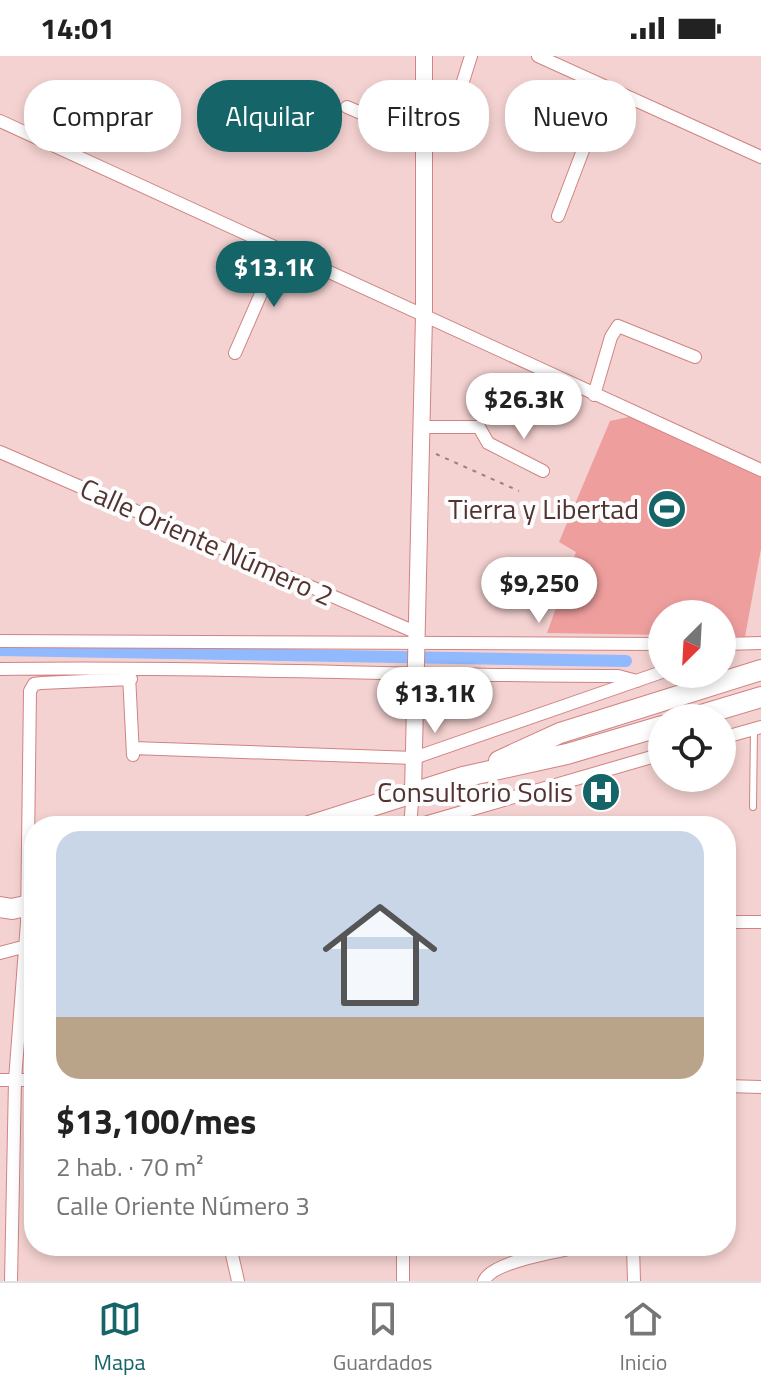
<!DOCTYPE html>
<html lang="es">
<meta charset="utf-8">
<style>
:root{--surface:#fff;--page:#f6f6f6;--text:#222;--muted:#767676;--line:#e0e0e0;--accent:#156468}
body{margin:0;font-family:"Titillium Web",sans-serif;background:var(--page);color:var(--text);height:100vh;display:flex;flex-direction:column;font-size:30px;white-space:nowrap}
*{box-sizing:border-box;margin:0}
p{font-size:26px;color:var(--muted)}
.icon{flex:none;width:44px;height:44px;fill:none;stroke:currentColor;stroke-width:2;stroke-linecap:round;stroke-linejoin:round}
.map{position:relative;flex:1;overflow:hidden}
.drawer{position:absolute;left:24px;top:760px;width:712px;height:440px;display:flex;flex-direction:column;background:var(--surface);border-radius:32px;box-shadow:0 4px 12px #0003}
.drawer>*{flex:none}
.banner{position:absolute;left:24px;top:24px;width:714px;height:72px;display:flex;gap:16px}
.needle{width:52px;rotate:204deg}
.controls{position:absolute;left:648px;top:544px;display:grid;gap:16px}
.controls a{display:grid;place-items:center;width:88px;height:88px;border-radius:50%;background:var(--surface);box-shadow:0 4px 12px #0003;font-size:40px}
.price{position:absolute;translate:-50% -68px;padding:0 18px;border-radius:28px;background:#fff;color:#222;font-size:26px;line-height:52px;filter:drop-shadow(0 2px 4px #0008)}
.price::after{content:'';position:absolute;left:50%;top:48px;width:24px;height:18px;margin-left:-12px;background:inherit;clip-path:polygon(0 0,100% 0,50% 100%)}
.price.active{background:var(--accent);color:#fff}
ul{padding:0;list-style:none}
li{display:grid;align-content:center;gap:16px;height:424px;padding:0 32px}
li+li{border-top:2px solid var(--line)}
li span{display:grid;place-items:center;height:248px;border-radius:24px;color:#555}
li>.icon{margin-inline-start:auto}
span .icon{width:144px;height:144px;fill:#fffc;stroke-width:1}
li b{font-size:34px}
.tag{padding:0 28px;border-radius:32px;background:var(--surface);box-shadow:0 4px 12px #0003;font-size:28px;line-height:72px}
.tag.active{background:var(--accent);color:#fff}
.status{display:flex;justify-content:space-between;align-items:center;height:56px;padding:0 40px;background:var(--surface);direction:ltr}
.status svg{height:22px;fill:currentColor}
.tabs{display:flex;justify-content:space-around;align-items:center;height:112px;border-top:2px solid var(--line);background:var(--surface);font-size:22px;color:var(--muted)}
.tabs a{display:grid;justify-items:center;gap:4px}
.tabs .active{color:var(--accent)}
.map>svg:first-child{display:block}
.green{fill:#ee9e9d}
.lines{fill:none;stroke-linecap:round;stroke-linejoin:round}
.canal{stroke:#91b9fe;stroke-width:12}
.service-casing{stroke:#d08382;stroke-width:8}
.minor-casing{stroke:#d08382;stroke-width:14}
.tertiary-casing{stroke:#d08382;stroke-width:18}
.primary-casing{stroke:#d08382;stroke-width:22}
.path{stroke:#9f7e7e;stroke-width:2;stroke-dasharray:4 6;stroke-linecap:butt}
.service{stroke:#fff;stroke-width:6}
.minor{stroke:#fff;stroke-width:12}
.tertiary{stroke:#fff;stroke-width:16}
.primary{stroke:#fff;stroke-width:20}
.labels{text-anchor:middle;stroke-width:8;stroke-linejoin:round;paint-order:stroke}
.poi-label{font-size:28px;fill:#533232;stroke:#fdfdfd;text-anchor:end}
.street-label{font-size:28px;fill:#533232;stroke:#fdfdfd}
</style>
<div class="status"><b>14:01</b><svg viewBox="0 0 49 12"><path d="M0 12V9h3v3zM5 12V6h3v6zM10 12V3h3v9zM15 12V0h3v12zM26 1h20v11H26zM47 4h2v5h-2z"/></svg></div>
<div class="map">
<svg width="761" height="1225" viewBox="0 0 761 1225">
<rect width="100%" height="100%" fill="#f4d2d1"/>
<path class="green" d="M638 359 761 419V493L745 581 722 580V558H662V579L547 577 576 496 559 486 610 365Z"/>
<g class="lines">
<path class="canal" d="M0 594 626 605"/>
<defs>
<path id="service" d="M753 751 754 673"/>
<path id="minor" d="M538 0 761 101
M459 38 471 0
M347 51 377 64 423 69
M0 65 761 414
M558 160 607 31
M235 297 280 194
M594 339 611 281 618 270 695 301
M420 371H479L488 387 543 415
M0 396 415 576
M0 585 662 588
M722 588 761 587
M0 613C206 610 412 620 618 620L637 625
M129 619 133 699
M722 682 761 671
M133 692 414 702 662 616
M410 770 413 736
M414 770 662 698
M726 866H761
M0 897 34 888
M0 1024H34
M726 1030 761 1031
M230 1190 238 1225
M633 1190 634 1225
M11 1225 15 1024 27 867 30 635 34 628 41 627 131 623
M403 1225V1190
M484 1225C492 1205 562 1195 583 1190"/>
<path id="tertiary" d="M413 736 424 260V0"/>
<path id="primary" d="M691 662 761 641
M499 705 560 677 761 614
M309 770 463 721 567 698 662 670
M0 851 12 853 34 848"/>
</defs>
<use href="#service" class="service-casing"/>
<use href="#minor" class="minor-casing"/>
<use href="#tertiary" class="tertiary-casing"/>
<use href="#primary" class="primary-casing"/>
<path class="path" d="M436 398 519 435"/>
<use href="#service" class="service"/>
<use href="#minor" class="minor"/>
<use href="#tertiary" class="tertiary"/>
<use href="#primary" class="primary"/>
</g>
<defs>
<symbol id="stadium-disc" viewBox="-11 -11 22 22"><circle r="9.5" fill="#156468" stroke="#fdfdfd"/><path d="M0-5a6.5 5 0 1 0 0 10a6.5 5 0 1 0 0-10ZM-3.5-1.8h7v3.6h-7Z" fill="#fff"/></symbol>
<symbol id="hospital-disc" viewBox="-11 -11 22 22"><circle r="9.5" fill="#156468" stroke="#fdfdfd"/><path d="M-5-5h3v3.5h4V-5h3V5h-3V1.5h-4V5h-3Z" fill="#fff"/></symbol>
</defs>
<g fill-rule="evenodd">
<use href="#stadium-disc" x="645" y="431" width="44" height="44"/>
<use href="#hospital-disc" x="579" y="714" width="44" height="44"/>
</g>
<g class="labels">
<g class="poi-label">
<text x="639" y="463">Tierra y Libertad</text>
<text x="573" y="746">Consultorio Solis</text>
</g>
<g class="street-label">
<text transform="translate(207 486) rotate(24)" y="10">Calle Oriente Número 2</text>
</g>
</g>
</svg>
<div class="controls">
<a><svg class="needle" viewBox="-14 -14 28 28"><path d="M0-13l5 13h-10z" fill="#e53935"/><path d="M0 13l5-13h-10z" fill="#767676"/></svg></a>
<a><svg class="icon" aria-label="locate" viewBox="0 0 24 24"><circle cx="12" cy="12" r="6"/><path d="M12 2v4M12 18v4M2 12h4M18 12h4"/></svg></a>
</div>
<b class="price active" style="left:274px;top:253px">$13.1K</b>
<b class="price" style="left:524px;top:385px">$26.3K</b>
<b class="price" style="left:539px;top:569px">$9,250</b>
<b class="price" style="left:435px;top:679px">$13.1K</b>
<div class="banner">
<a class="tag">Comprar</a>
<a class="tag active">Alquilar</a>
<a class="tag">Filtros</a>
<a class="tag">Nuevo</a>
</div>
<section class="drawer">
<ul>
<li><span style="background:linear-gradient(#c9d6e8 75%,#b9a48a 0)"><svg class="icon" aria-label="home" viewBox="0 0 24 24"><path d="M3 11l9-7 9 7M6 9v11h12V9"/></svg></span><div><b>$13,100/mes</b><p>2 hab. · 70 m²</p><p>Calle Oriente Número 3</p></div></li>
</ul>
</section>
</div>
<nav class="tabs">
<a class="active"><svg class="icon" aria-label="map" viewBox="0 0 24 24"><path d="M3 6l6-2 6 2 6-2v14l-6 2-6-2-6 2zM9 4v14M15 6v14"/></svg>Mapa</a>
<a><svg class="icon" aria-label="saved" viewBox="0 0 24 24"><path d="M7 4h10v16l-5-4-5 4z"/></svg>Guardados</a>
<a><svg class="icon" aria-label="home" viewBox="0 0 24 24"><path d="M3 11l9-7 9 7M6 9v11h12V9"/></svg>Inicio</a>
</nav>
